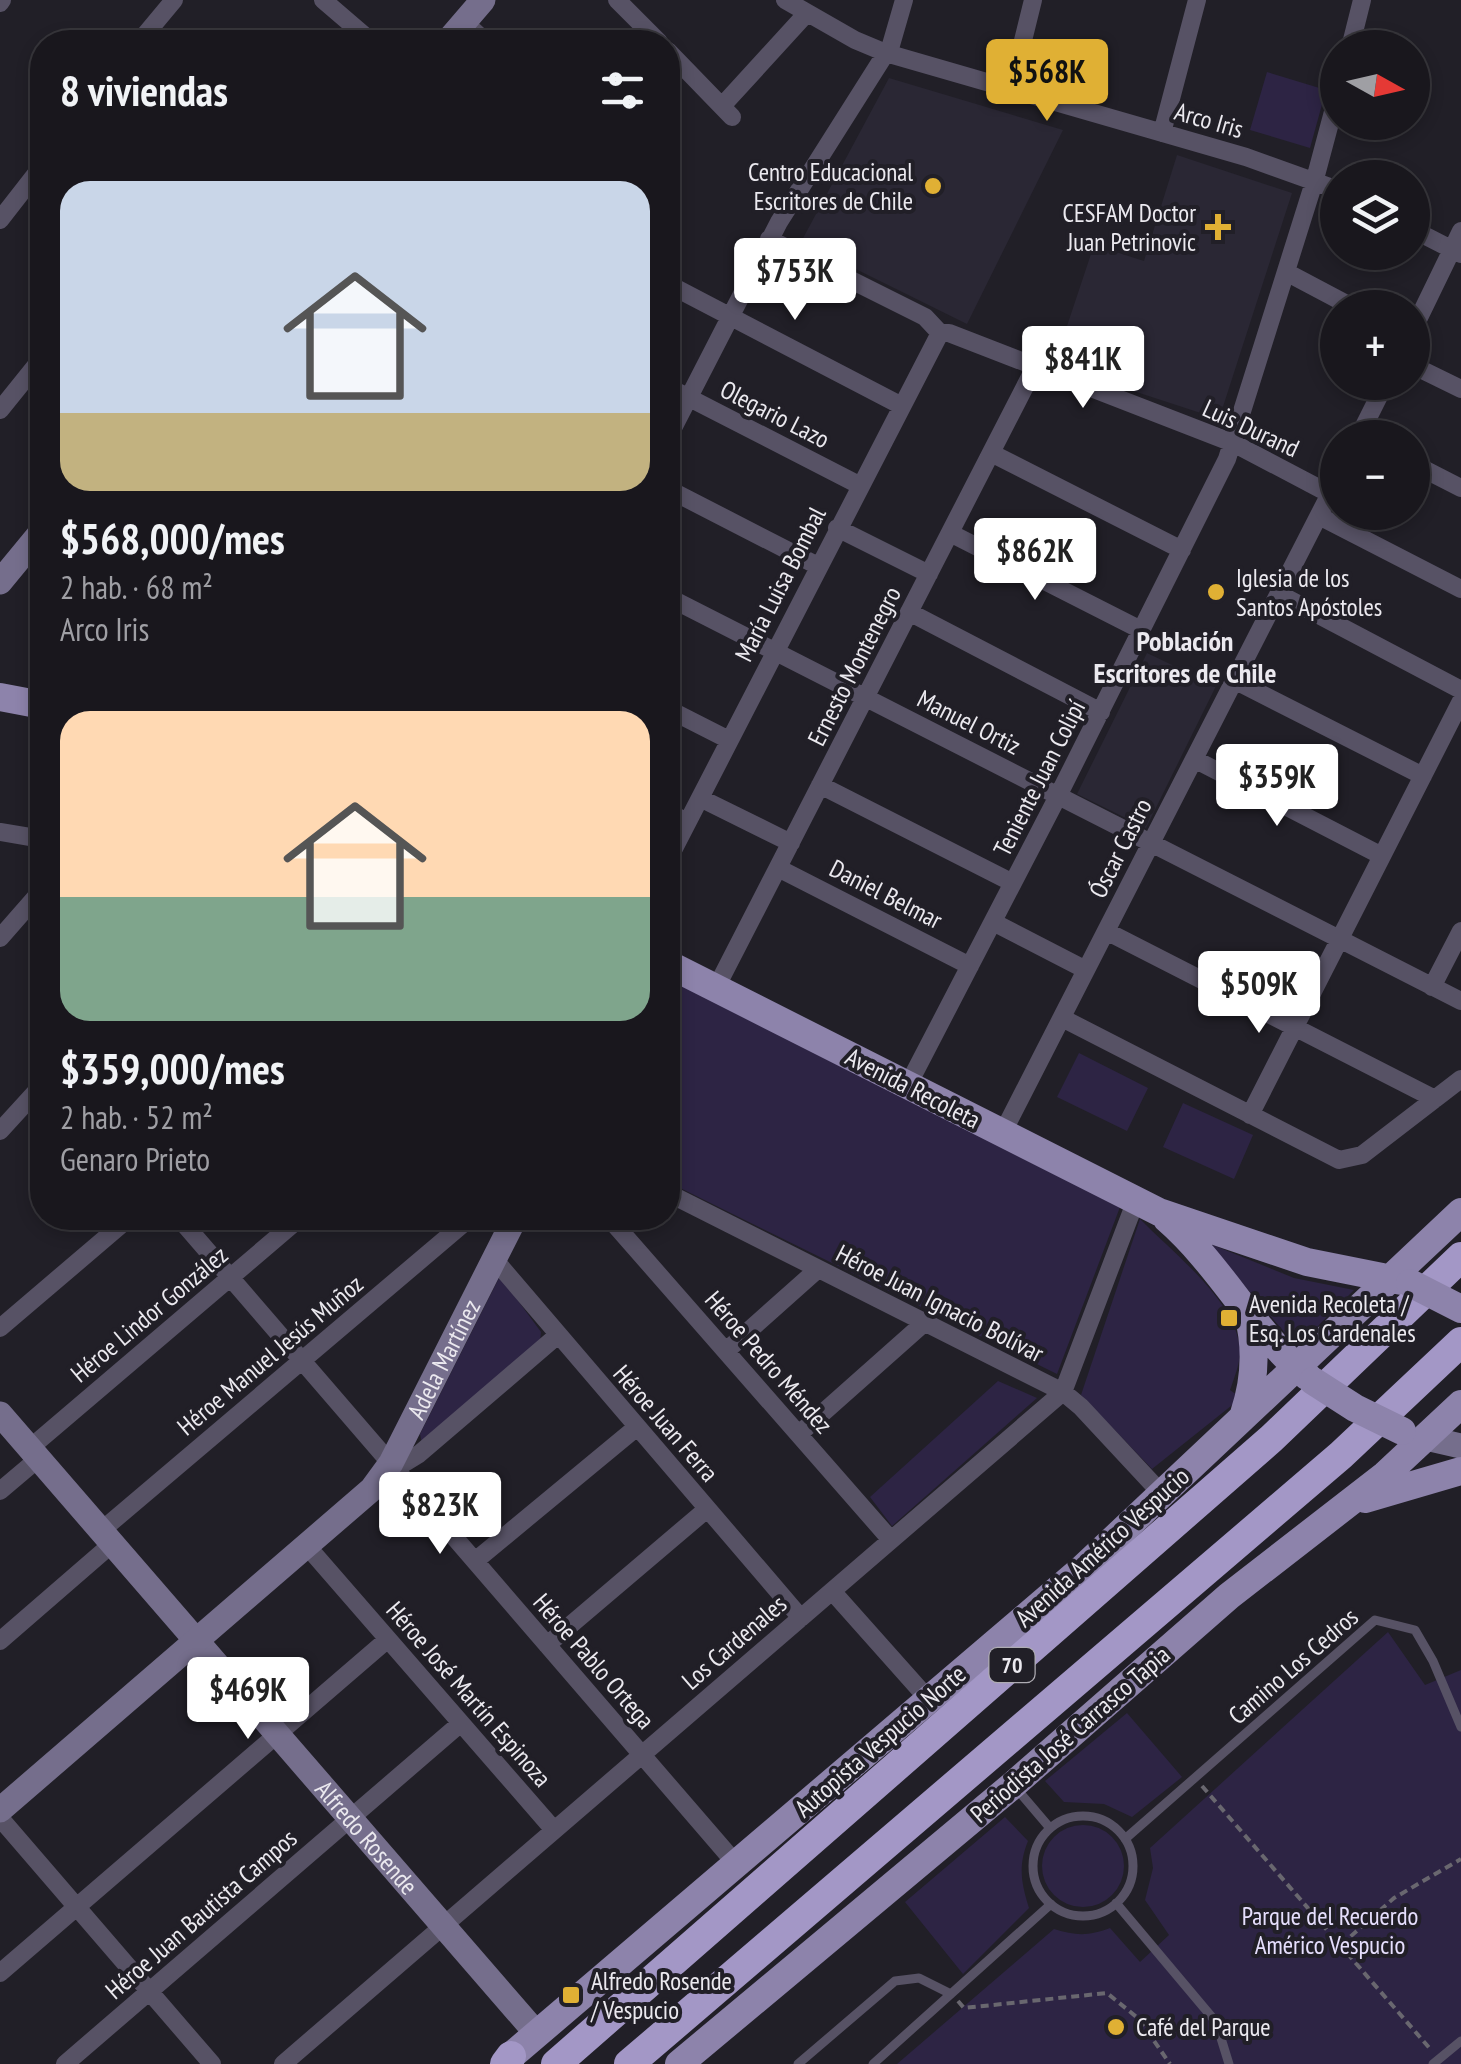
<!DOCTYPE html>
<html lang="es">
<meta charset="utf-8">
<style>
:root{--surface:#19171d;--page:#222026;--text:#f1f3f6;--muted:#9f9fa4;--line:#37363b;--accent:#e0b034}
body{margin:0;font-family:"PT Sans Narrow",sans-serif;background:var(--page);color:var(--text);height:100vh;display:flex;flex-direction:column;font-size:38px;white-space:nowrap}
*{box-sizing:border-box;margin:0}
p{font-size:32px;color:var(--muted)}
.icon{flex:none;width:55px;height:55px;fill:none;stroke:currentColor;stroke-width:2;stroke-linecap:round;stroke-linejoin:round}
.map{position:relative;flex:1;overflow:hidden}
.drawer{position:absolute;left:30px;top:30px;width:650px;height:1200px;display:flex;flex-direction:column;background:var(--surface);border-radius:40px;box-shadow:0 5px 15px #0003,0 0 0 2px var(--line)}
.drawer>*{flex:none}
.needle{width:65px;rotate:98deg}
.tools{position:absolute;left:1320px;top:30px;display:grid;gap:20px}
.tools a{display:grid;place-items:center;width:110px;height:110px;border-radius:50%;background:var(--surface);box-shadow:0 5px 15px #0003,0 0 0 2px var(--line);font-size:50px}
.price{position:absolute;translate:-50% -85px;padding:0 22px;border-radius:10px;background:#fff;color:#222;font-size:32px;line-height:65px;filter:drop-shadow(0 2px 5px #0008)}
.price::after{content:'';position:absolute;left:50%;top:60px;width:30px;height:22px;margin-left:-15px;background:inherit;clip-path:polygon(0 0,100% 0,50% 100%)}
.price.selected{background:var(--accent);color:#111}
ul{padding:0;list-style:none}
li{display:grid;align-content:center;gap:20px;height:530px;padding:0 30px}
li span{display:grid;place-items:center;height:310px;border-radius:30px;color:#555}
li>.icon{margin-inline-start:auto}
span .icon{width:180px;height:180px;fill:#fffc;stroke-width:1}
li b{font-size:42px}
h2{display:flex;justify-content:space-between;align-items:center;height:120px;padding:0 30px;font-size:42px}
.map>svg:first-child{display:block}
.built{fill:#2a2734}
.green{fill:#2d2444}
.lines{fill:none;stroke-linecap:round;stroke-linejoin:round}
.path{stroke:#69676f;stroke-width:4;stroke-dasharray:8 5;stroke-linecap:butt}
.lane{stroke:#575265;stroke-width:9}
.street{stroke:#575265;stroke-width:18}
.secondary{stroke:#756e8c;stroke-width:25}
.primary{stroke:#8d83ab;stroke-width:28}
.highway{stroke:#a397c6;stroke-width:30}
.primary-bridge{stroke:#8d83ab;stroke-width:28}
.poi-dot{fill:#e0b034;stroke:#211f27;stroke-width:4}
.labels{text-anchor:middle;stroke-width:8;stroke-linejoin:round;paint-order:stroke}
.shield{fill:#211f27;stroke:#aeacb3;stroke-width:2.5}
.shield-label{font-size:22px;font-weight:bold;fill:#ebe9ef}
.street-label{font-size:25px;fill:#ebe9ef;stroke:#211f27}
.poi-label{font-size:25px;fill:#ebe9ef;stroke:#211f27;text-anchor:start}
.park-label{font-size:25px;fill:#e6dffd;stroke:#211f27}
.neighbourhood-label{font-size:28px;font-weight:bold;fill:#ebe9ef;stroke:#211f27}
</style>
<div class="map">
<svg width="1461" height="2064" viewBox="0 0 1461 2064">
<rect width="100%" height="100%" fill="#211f27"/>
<path class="built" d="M889 78 1063 130 967 324 801 242Z
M1177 155 1292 193 1219 419 1054 365 1094 245 1144 261Z
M1147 653 1216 686 1146 828 1077 794Z"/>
<path class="green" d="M1267 72 1326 90 1310 148 1250 130Z
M668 975 1120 1207 1057 1374 668 1182Z
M1079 1053 1148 1088 1127 1131 1057 1097Z
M1183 1103 1253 1135 1234 1179 1163 1147Z
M1140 1219C1173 1253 1238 1302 1240 1351 1240 1364 1234 1378 1230 1390L1241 1398 1152 1469 1081 1395Z
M1208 1243 1294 1278 1354 1290 1297 1347Z
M500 1276 541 1332 540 1342 422 1444 420 1434Z
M998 1381 1037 1398 892 1526 870 1497Z
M1388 1632 1425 1685 1461 1670V2064H897L1054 1929C1076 1936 1089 1936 1110 1928L1140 1962 1169 1935 1145 1900 1153 1868 1150 1848Z
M1127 1713 1182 1777 1132 1817 1104 1804 1064 1802 1045 1781Z
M1005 1817 1028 1841C1018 1866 1021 1882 1029 1908L963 1974 905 1902Z
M1042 1866a41 41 0 1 1 82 0a41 41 0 1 1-82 0Z"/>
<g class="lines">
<path class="path" d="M1202 1786 1432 2051
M1341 1945 1394 1898 1461 1859
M958 2001 964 2008 1107 1993 1139 2019 1170 2064"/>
<path class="lane" d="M1015 1787 1050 1828
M1033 1866a50 50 0 1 1 100 0a50 50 0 1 1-100 0Z
M1125 1839 1375 1620 1415 1630 1433 1661 1461 1727
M1116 1903 1216 2022 1229 2064
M798 2064 895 1981 919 1978 951 1994
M873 2064 1051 1904
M1433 2064 1461 2041"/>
<path class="street" d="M323 0 372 42
M617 0 659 42
M785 0 855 40 886 53 1246 157 1338 190
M0 3 2 0
M464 22 486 42
M139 42 174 0
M1350 48 1362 0
M668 51 732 117
M1011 89 1033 0
M722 106 807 13
M1162 133 1197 0
M0 220 42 166
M1412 229 1461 254
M769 239 925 317 940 333H949L1233 443 1330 494
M1286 272 1354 308
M668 284 900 405
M1412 332 1461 231
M1412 365 1461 389
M668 387 859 485
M0 410 42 358
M668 438 779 222 891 45 904 0
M1358 438 1386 382
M991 453 1182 550
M1412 463 1461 488
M668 489 818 566
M1319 516 1461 589
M837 528 929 574
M950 533 1141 630
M1279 594 1461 690
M668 597 1461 1001
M909 612 1101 712
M1234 680 1423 776
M668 709 729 740
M1194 759 1382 856
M820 785 1013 883
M700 798 791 843
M668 812 687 822
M0 832 42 839
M668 860 940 333
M778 868 970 966
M993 922 1086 970
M1106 931 1435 1099
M0 938 42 890
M1432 987 1461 931
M716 988 1035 367
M1062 1018 1339 1160 1362 1155 1461 1079
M908 1085 1058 796 1227 459 1315 179 1338 93
M1250 1115 1461 701
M0 1131 42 1085
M1002 1134 1338 478
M668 1193 1063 1392 1081 1407 1162 1494
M179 1218 737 1865
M609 1218 891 1540
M494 1259 801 1618
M0 1328 129 1218
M726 1351 818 1269
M799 1434 924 1323
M30 1448 300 1218
M391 1463 406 1462 419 1454 558 1335
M0 1491 39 1458
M102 1530 470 1218
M307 1546 554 1830
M475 1561 637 1427
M832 1591 929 1700
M0 1641 113 1543
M547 1645 707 1509
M0 1818 212 2064
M0 1973 388 1639
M65 2064 461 1723
M283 2064 1063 1392 1136 1200"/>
<g class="secondary">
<path d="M447 42 483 0"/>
<path d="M0 582 42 531"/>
<path id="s1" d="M0 1414 537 2034"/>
<path d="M1426 1438 1461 1446"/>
<path id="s2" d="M0 1810 372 1489 391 1463 515 1218"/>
</g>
<path class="primary" d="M0 697 42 705
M668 964 1159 1212 1307 1262 1402 1281
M1167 1219C1221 1266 1253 1332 1308 1377
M1244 1414C1255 1381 1257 1348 1248 1314
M1365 1499 1461 1471
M511 2056 1082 1569 1461 1212
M679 2064 1013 1785 1229 1596 1385 1475 1461 1404"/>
<path class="highway" d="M505 2064 511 2056
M556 2064 1272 1438 1461 1257
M629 2064 1341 1455 1461 1342"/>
<path class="primary-bridge" d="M1410 1283 1461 1309
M1313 1381 1355 1408 1402 1431"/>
</g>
<g class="poi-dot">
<circle cx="933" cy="186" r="10"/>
<path d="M1213 212h10v10h10v10h-10v10h-10v-10h-10v-10h10z"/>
<circle cx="1216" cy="592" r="10"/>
<rect x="1219" y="1308" width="20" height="20" rx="5"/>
<rect x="561" y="1985" width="20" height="20" rx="5"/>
<circle cx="1116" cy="2027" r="10"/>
</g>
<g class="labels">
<rect class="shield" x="989.5" y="1648" width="45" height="34" rx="8"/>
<g class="shield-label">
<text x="1012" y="1673">70</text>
</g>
<g class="street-label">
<text transform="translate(1209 120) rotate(16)" y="9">Arco Iris</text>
<text transform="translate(775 414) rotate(27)" y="9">Olegario Lazo</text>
<text transform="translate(1251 428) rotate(25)" y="9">Luis Durand</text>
<text transform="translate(780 584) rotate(-63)" y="9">María Luisa Bombal</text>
<text transform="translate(854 666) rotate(-63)" y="9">Ernesto Montenegro</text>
<text transform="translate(969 722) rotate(27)" y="9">Manuel Ortiz</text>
<text transform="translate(1039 778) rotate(-63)" y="9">Teniente Juan Colipí</text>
<text transform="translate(1120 848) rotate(-63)" y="9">Óscar Castro</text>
<text transform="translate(886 894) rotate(27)" y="9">Daniel Belmar</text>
<text transform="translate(913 1088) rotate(27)" y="9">Avenida Recoleta</text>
<text transform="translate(940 1303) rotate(27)" y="9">Héroe Juan Ignacio Bolívar</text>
<text transform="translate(149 1314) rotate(-40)" y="9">Héroe Lindor González</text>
<text transform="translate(270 1355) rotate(-40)" y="9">Héroe Manuel Jesús Muñoz</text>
<text dy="9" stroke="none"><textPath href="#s2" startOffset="640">Adela Martínez</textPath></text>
<text transform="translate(769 1362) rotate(49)" y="9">Héroe Pedro Méndez</text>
<text transform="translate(666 1423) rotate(49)" y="9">Héroe Juan Ferra</text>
<text transform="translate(1102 1547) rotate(-42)" y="9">Avenida Américo Vespucio</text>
<text transform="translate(734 1642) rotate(-41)" y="9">Los Cardenales</text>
<text transform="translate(594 1661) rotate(49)" y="9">Héroe Pablo Ortega</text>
<text transform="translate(1293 1666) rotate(-41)" y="9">Camino Los Cedros</text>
<text transform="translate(469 1694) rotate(49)" y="9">Héroe José Martín Espinoza</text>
<text transform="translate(1070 1734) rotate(-41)" y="9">Periodista José Carrasco Tapia</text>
<text transform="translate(880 1741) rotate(-41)" y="9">Autopista Vespucio Norte</text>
<text dy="9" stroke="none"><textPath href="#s1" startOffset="560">Alfredo Rosende</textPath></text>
<text transform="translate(201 1914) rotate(-41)" y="9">Héroe Juan Bautista Campos</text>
</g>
<g class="poi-label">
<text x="913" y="181" text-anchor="end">Centro Educacional<tspan x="913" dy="29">Escritores de Chile</tspan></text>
<text x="1196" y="222" text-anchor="end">CESFAM Doctor<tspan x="1196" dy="29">Juan Petrinovic</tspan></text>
<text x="1236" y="587">Iglesia de los<tspan x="1236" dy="29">Santos Apóstoles</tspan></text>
<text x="1249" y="1313">Avenida Recoleta /<tspan x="1249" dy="29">Esq. Los Cardenales</tspan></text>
<text x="591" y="1990">Alfredo Rosende<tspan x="591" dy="29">/ Vespucio</tspan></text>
<text x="1136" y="2036">Café del Parque</text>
</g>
<g class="park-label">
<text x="1330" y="1925">Parque del Recuerdo<tspan x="1330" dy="29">Américo Vespucio</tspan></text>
</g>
<g class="neighbourhood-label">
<text x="1185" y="651">Población<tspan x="1185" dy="32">Escritores de Chile</tspan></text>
</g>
</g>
</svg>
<div class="tools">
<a><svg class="needle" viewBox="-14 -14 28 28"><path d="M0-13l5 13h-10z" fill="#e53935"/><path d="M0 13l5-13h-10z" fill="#9f9fa4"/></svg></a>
<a><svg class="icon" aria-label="layers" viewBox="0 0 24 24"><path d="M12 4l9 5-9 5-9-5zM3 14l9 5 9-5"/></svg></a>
<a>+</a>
<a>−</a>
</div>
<b class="price selected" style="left:1047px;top:124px">$568K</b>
<b class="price" style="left:795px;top:323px">$753K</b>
<b class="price" style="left:1083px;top:411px">$841K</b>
<b class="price" style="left:1035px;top:603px">$862K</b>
<b class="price" style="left:1277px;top:829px">$359K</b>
<b class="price" style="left:1259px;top:1036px">$509K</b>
<b class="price" style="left:440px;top:1557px">$823K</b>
<b class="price" style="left:248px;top:1742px">$469K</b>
<section class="drawer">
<h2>8 viviendas<svg class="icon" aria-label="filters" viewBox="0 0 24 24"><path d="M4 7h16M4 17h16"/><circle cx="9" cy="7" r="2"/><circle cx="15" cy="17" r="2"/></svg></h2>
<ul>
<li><span style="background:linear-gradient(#c9d6e8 75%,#c2b280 0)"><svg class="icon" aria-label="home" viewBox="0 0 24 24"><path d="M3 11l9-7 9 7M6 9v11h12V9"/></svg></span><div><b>$568,000/mes</b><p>2 hab. · 68 m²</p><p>Arco Iris</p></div></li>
<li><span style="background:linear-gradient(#ffd9b3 60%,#7fa58c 0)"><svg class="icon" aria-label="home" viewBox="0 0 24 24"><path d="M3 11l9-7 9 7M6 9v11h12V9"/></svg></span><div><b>$359,000/mes</b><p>2 hab. · 52 m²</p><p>Genaro Prieto</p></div></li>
</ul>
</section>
</div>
